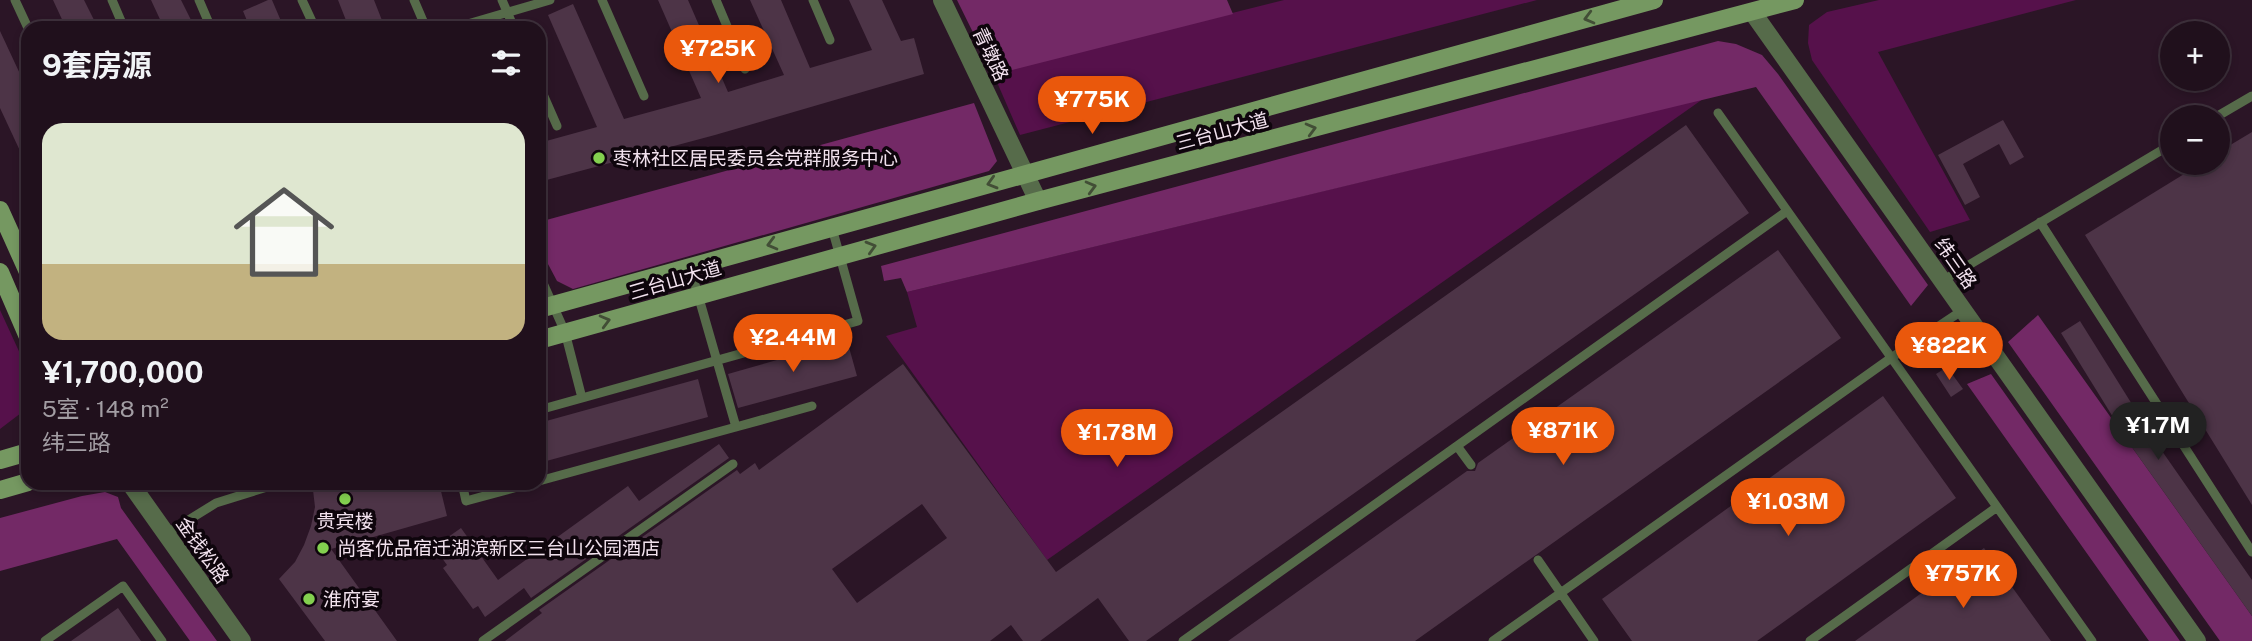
<!DOCTYPE html>
<html lang="zh">
<meta charset="utf-8">
<style>
:root{--surface:#20101c;--page:#281925;--text:#f1f3f6;--muted:#a29da3;--line:#3d303b;--accent:#ea580c}
body{margin:0;font-family:"Public Sans","Noto Sans SC",sans-serif;background:var(--page);color:var(--text);height:100vh;display:flex;flex-direction:column;font-size:26px;white-space:nowrap}
*{box-sizing:border-box;margin:0}
p{font-size:23px;color:var(--muted)}
.icon{flex:none;width:38px;height:38px;fill:none;stroke:currentColor;stroke-width:2;stroke-linecap:round;stroke-linejoin:round}
.map{position:relative;flex:1;overflow:hidden}
.drawer{position:absolute;left:21px;top:21px;width:525px;height:469px;display:flex;flex-direction:column;background:var(--surface);border-radius:21px;box-shadow:0 4px 10px #0003,0 0 0 2px var(--line)}
.drawer>*{flex:none}
.fabs{position:absolute;left:2160px;top:21px;display:grid;gap:14px}
.fabs a{display:grid;place-items:center;width:70px;height:70px;border-radius:50%;background:var(--surface);box-shadow:0 4px 10px #0003,0 0 0 2px var(--line);font-size:35px}
.price{position:absolute;translate:-50% -60px;padding:0 16px;border-radius:24px;background:var(--accent);color:#fff;font-size:23px;line-height:46px;filter:drop-shadow(0 2px 4px #0008)}
.price::after{content:'';position:absolute;left:50%;top:42px;width:21px;height:16px;margin-left:-10px;background:inherit;clip-path:polygon(0 0,100% 0,50% 100%)}
.price.current{background:#222;color:#fff}
ul{padding:0;list-style:none}
li{display:grid;align-content:center;gap:14px;height:371px;padding:0 21px}
li+li{border-top:2px solid var(--line)}
li span{display:grid;place-items:center;height:217px;border-radius:21px;color:#555}
li>.icon{margin-inline-start:auto}
span .icon{width:126px;height:126px;fill:#fffc;stroke-width:1}
li b{font-size:30px}
h2{display:flex;justify-content:space-between;align-items:center;height:84px;padding:0 21px;font-size:30px}
.map>svg:first-child{display:block}
.green{fill:#56114b}
.forest{fill:#732966}
.building{fill:#4d3447;fill-rule:evenodd}
.lines{fill:none;stroke-linecap:round;stroke-linejoin:round}
.lane{stroke:#566b4a;stroke-width:9}
.street{stroke:#566b4a;stroke-width:18}
.secondary{stroke:#759861;stroke-width:18}
.oneway{stroke:#424e36}
.poi-dot{fill:#83d04f;stroke:#0e050c;stroke-width:2.5}
.labels{text-anchor:middle;stroke-width:7;stroke-linejoin:round;paint-order:stroke}
.street-label{font-size:19px;fill:#f2e2ee;stroke:#0e050c}
.poi-label{font-size:19px;fill:#f2e2ee;stroke:#0e050c;text-anchor:start}
</style>
<div class="map">
<svg width="2252" height="641" viewBox="0 0 2252 641">
<rect width="100%" height="100%" fill="#2b1526"/>
<path class="green" d="M1284 0H1537L1020 135 993 73Z
M1879 0H2076L1878 52 1970 220 1930 232 1812 60 1808 43 1809 25 1827 12Z
M1703 99 1047 560 886 336 917 327 907 292Z
M0 310 23 360 25 410 0 429Z"/>
<path class="forest" d="M957 0H1227L1233 14 1004 72 993 73Z
M1718 41 1736 44 1762 55 1778 74 1928 285 1911 306 1756 87 907 292 901 278 884 281 881 266Z
M974 103 997 161 989 171 573 289 557 281 539 247V222Z
M2038 315 2252 616V641H2220L2008 342Z
M1991 374 2180 641H2149L1967 384Z
M105 492 118 497 121 508 217 641H190L117 539 0 571V518L82 496Z"/>
<path class="building" d="M53 0H84L98 28H66Z
M151 0H181L195 28H164Z
M268 0H272L284 28H250L243 11Z
M338 0H374L385 28H349Z
M658 0H688L728 92 784 75 750 0H781L810 68 872 50 849 0H882L901 41 914 38 924 74 715 135 539 182V143L597 127 548 15 573 4 624 119 701 98Z
M0 31 28 91V168L0 108Z
M2003 120 2024 157 2010 165 1999 144 1963 164 1980 197 1965 205 1938 155Z
M1686 125 1749 213 1146 641H1129L1098 598 1040 641H1023L1011 625 990 641H505L542 613 539 610 737 470 740 474 755 463 759 470 903 364 1056 572ZM922 504 947 538 857 603 832 569Z
M2252 132V505L2085 235 2202 163H2217V153Z
M1778 250 1841 338 1415 641H1228L1467 471H1475L1478 463Z
M2080 321 2155 441 2252 580V616L2129 443 2061 333Z
M847 340 857 376 738 408 728 374Z
M1947 367 1963 389 1951 397 1936 374Z
M698 379 708 417 539 463V423Z
M1883 396 1956 498 1757 641H1632L1602 599Z
M719 444 729 458 531 598 524 588 485 617 478 606 473 609 443 568 447 565 434 547 461 528 498 580 628 486 639 501Z
M331 483H439L447 516 331 549 397 641H325L279 579 295 562 304 545 311 526 315 507 313 490Z
M1984 548 2051 641H1855Z
M118 608 141 641H71Z"/>
<g class="lines">
<path class="lane" d="M15 0 28 28
M112 0 124 28
M199 0 211 28
M302 0 315 28
M414 0 426 28
M502 0 514 28
M602 0 644 96
M716 0 745 69
M813 0 830 40
M454 28 550 0
M539 85 557 126
M1718 113 2092 641
M2216 117 2252 96
M2040 222 2252 552
M539 274 565 332 582 398
M1942 281 2172 144
M539 410 858 321 832 228
M736 427 812 406
M1457 446 1471 465
M539 481 736 427 690 267
M462 483 466 501 532 483
M166 534 216 503 280 483
M1538 560 1594 641
M45 641 123 586 162 641
M483 641 733 464
M1183 641 1787 211
M1493 641 1891 358 1963 310
M1810 641 1997 507"/>
<path class="street" d="M942 0 1038 201
M1753 13 2197 641
M130 483 242 641"/>
<path class="secondary" d="M0 210 28 272
M0 272 28 337
M539 309 1654 0
M539 340 1038 201 1795 0
M0 460 28 452
M0 490 28 482"/>
</g>
<defs><path id="oneway-chevron" d="M-2-3.5L2.5 0L-2 3.5" fill="none" stroke-width="1.6" stroke-linecap="round" stroke-linejoin="round" transform="scale(1.75)"/></defs>
<g class="oneway">
<use href="#oneway-chevron" transform="translate(1589 18) rotate(165)"/>
<use href="#oneway-chevron" transform="translate(1311 129) rotate(-15)"/>
<use href="#oneway-chevron" transform="translate(992 183) rotate(164)"/>
<use href="#oneway-chevron" transform="translate(1091 187) rotate(-15)"/>
<use href="#oneway-chevron" transform="translate(772 244) rotate(165)"/>
<use href="#oneway-chevron" transform="translate(871 247) rotate(-16)"/>
<use href="#oneway-chevron" transform="translate(605 321) rotate(-15)"/>
</g>
<g class="poi-dot">
<circle cx="599" cy="158" r="7"/>
<circle cx="345" cy="499" r="7"/>
<circle cx="323" cy="548" r="7"/>
<circle cx="309" cy="599" r="7"/>
</g>
<g class="labels">
<g class="street-label">
<text transform="translate(991 54) rotate(65)" y="7">青墩路</text>
<text transform="translate(1222 131) rotate(-15)" y="7">三台山大道</text>
<text transform="translate(1956 263) rotate(55)" y="7">纬三路</text>
<text transform="translate(675 280) rotate(-16)" y="7">三台山大道</text>
<text transform="translate(203 550) rotate(55)" y="7">金钱松路</text>
</g>
<g class="poi-label">
<text x="613" y="165">枣林社区居民委员会党群服务中心</text>
<text x="345" y="528" text-anchor="middle">贵宾楼</text>
<text x="337" y="555">尚客优品宿迁湖滨新区三台山公园酒店</text>
<text x="323" y="606">淮府宴</text>
</g>
</g>
</svg>
<div class="fabs">
<a>+</a>
<a>−</a>
</div>
<b class="price" style="left:718px;top:85px">¥725K</b>
<b class="price" style="left:1092px;top:136px">¥775K</b>
<b class="price" style="left:793px;top:374px">¥2.44M</b>
<b class="price" style="left:1949px;top:382px">¥822K</b>
<b class="price current" style="left:2158px;top:462px">¥1.7M</b>
<b class="price" style="left:1563px;top:467px">¥871K</b>
<b class="price" style="left:1117px;top:469px">¥1.78M</b>
<b class="price" style="left:1788px;top:538px">¥1.03M</b>
<b class="price" style="left:1963px;top:610px">¥757K</b>
<section class="drawer">
<h2>9套房源<svg class="icon" aria-label="filters" viewBox="0 0 24 24"><path d="M4 7h16M4 17h16"/><circle cx="9" cy="7" r="2"/><circle cx="15" cy="17" r="2"/></svg></h2>
<ul>
<li><span style="background:linear-gradient(#dfe7d0 65%,#c2b280 0)"><svg class="icon" aria-label="home" viewBox="0 0 24 24"><path d="M3 11l9-7 9 7M6 9v11h12V9"/></svg></span><div><b>¥1,700,000</b><p>5室 · 148 m²</p><p>纬三路</p></div></li>
</ul>
</section>
</div>
